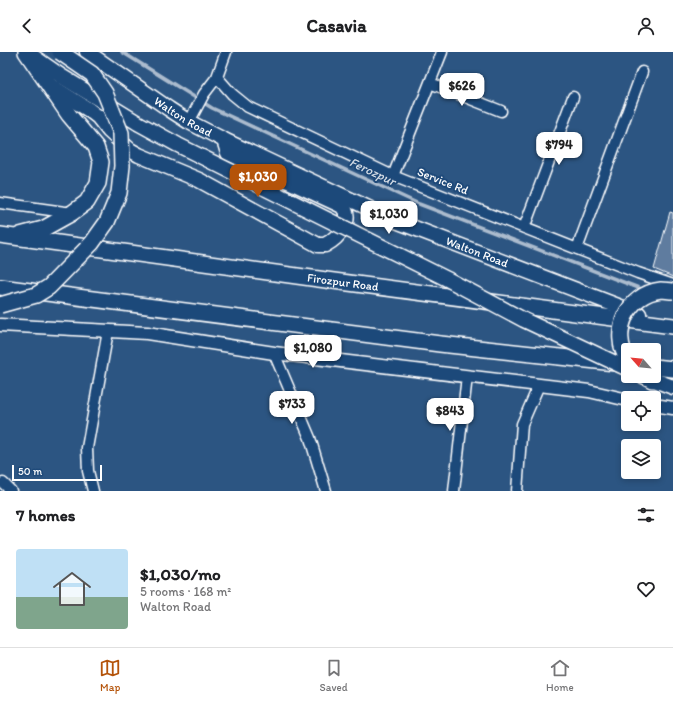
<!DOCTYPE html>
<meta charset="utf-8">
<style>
:root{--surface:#fff;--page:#f2f2f2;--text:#202124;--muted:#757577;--line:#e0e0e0;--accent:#b45309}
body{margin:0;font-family:Itim,sans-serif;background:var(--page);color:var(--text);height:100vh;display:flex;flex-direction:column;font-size:15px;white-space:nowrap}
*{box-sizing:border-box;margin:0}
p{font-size:13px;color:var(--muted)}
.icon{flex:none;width:22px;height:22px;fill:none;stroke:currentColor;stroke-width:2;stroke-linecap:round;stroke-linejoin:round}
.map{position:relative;height:439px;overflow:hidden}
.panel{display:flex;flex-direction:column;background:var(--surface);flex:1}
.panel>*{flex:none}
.needle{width:26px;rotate:297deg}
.fabs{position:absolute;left:621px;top:291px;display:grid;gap:8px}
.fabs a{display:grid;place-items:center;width:40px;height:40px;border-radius:4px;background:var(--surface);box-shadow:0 2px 6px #0003;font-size:20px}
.scale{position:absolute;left:12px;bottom:10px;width:90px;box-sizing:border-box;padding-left:4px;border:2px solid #fff;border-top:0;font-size:11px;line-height:14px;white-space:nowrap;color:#fff;-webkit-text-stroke:3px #1f4a7a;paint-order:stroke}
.price{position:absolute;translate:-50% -34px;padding:0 9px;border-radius:8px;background:#fff;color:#222;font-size:13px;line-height:26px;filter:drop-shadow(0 1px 2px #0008)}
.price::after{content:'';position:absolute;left:50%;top:24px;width:12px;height:9px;margin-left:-6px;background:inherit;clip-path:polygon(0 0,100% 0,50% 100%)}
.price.on{background:var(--accent);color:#fff}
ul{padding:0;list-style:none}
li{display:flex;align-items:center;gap:12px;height:100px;padding:0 16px}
li span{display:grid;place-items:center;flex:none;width:112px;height:80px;border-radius:4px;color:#555}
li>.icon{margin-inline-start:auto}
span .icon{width:48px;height:48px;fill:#fffc;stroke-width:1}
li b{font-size:17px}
h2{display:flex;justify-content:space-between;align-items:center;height:48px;padding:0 16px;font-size:17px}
header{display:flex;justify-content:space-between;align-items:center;height:52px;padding:0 16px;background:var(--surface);font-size:18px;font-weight:700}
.tabs{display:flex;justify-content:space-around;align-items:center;height:56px;border-top:1px solid var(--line);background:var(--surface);font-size:11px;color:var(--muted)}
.tabs a{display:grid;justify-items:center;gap:2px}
.tabs .on{color:var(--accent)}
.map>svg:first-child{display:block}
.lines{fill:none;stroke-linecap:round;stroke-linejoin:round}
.stream{stroke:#acbcce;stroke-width:3.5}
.building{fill:#5e7c9f;stroke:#fff}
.minor-casing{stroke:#fff;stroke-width:13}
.tertiary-casing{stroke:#fff;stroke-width:15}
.secondary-casing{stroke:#fff;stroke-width:17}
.primary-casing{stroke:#fff;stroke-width:18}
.minor{stroke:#1f4a7a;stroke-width:10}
.tertiary{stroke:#1f4a7a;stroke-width:12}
.secondary{stroke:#1f4a7a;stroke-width:14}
.primary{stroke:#1f4a7a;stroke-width:15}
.secondary-bridge-casing{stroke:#fff;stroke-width:17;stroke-linecap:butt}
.primary-bridge-casing{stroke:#fff;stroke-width:18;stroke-linecap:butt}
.secondary-bridge{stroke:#1f4a7a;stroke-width:14}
.primary-bridge{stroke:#1f4a7a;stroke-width:15}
.labels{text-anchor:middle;stroke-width:4;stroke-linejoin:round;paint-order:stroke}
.street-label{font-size:12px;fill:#fff;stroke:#1f4a7a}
.water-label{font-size:13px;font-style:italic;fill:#d5dde6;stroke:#1f4a7a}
</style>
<header><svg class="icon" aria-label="back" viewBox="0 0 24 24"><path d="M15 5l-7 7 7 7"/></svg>Casavia<svg class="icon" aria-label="person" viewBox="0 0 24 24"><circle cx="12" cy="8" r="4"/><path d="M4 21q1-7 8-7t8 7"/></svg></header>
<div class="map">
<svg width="673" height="439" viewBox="0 0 673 439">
<rect width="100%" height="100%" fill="#2c5582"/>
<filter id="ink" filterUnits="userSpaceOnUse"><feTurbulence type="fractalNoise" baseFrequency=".025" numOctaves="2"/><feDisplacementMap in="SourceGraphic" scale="8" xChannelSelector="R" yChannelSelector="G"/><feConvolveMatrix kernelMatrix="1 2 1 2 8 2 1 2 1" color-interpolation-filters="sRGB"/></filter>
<g filter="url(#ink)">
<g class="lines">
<path class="stream" d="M122 0 212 56 419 152 644 238"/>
</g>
<path class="building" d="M670 160 673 161V225L654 217Z"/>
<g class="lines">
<defs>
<path id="minor" d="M217 25 232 42 248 55 393 124 638 221 673 233
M430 31 501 59
M189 70 204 42 217 25 226 0
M393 124 442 0
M0 151 72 161
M524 176 573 45
M577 197 642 20
M274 301 310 386 326 439
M3 431 11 439
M93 439 88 419 87 396 108 279
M454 439 467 324
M517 439 522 372 539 333"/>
<path id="tertiary" d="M0 273 147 281 274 301 589 339 628 348
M654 353 673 356"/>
<g id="secondary">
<path id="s1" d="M87 0 169 57 189 70 224 88 396 169 639 262"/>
<path d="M28 1 61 24 138 71"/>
<path d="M48 32 89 58 98 65 109 79 130 98 139 103 199 128 318 193H325C338 186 355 168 342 154L228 101 224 88"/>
<path d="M643 324 673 335"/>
</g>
<g id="primary">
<path id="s2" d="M0 183 326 228 673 274"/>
<path d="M20 183 43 177 72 161 87 150 98 131 101 110 96 95 69 63 26 0"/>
<path d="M0 235 440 292 615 311"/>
<path d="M654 315 673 317"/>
<path d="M645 324 652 328"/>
</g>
</defs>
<use href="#minor" class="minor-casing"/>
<use href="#tertiary" class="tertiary-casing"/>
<use href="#secondary" class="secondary-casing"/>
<use href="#primary" class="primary-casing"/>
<use href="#minor" class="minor"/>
<use href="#tertiary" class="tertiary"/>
<use href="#secondary" class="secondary"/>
<use href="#primary" class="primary"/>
<defs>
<path id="secondary-bridge" d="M138 71 178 93 447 227 524 268 628 317"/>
<path id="primary-bridge" d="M0 253 36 243 49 235 92 191 107 170 119 141 122 114 121 81 105 41 92 22 60 0
M628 308C610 281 627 242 661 238 665 238 669 239 673 239"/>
</defs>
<use href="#secondary-bridge" class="secondary-bridge-casing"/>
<use href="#primary-bridge" class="primary-bridge-casing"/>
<use href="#secondary-bridge" class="secondary-bridge"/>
<use href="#primary-bridge" class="primary-bridge"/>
</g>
</g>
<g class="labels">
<g class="street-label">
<text dy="4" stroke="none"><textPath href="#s1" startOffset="116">Walton Road</textPath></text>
<text transform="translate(443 129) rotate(22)" y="4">Service Rd</text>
<text dy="4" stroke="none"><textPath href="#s1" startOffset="440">Walton Road</textPath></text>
<text dy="4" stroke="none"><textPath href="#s2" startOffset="346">Firozpur Road</textPath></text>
</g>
<g class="water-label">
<text transform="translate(373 119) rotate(25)" y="5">Ferozpur</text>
</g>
</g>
</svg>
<div class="fabs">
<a><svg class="needle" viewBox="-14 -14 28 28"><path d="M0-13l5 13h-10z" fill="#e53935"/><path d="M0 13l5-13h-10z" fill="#757577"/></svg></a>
<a><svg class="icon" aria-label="locate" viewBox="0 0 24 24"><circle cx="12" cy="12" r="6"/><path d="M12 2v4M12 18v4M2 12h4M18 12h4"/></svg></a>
<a><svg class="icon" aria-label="layers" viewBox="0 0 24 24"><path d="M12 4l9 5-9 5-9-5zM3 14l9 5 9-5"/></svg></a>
</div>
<div class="scale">50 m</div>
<b class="price" style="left:462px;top:55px">$626</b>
<b class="price" style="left:559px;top:114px">$794</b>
<b class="price on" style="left:258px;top:146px">$1,030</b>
<b class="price" style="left:389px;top:183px">$1,030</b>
<b class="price" style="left:313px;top:317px">$1,080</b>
<b class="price" style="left:292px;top:373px">$733</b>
<b class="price" style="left:450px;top:380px">$843</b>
</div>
<section class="panel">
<h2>7 homes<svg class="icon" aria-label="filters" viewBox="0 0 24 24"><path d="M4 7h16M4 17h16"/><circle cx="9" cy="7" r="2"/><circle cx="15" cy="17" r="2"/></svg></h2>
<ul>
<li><span style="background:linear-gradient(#bfe0f5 60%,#7fa58c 0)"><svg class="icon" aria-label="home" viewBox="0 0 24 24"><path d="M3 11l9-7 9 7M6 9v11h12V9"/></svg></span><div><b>$1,030/mo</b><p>5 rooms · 168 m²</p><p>Walton Road</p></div><svg class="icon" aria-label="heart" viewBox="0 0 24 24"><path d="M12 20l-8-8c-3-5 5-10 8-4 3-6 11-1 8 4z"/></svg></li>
</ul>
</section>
<nav class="tabs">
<a class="on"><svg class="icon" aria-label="map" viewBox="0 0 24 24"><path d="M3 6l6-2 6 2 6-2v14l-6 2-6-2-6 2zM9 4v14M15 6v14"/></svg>Map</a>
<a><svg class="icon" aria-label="saved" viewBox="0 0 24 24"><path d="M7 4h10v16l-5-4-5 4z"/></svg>Saved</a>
<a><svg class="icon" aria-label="home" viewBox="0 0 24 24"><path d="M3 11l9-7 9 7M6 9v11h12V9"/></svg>Home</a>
</nav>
